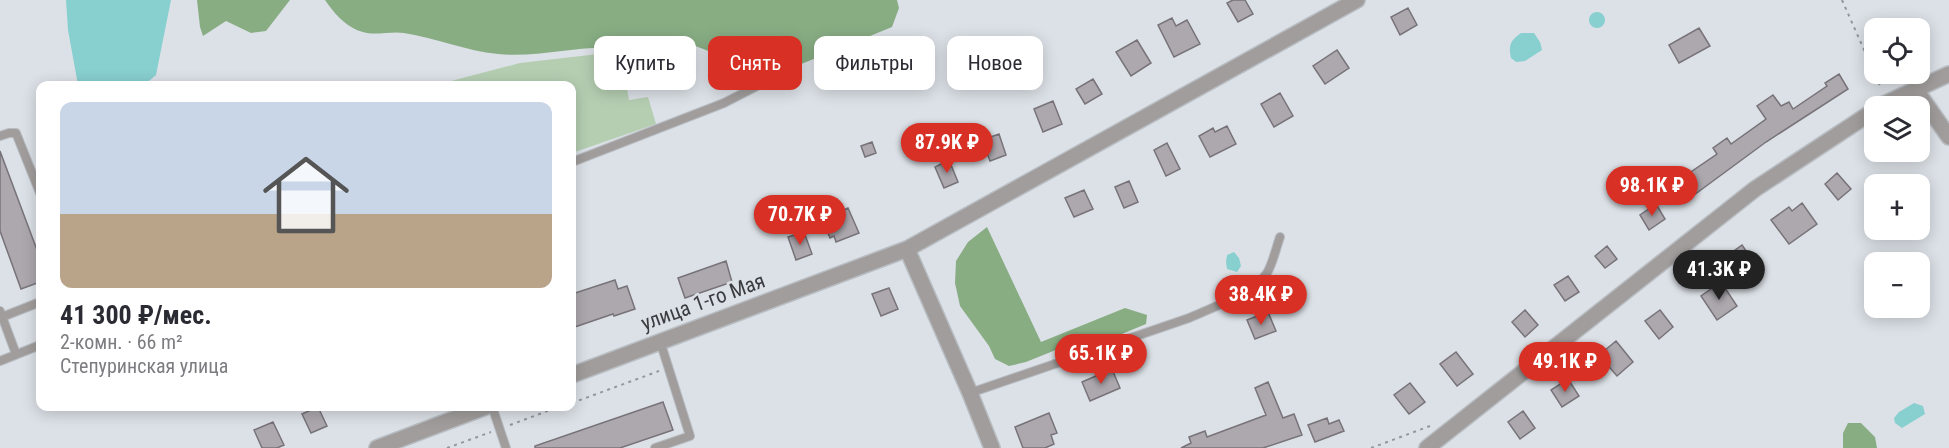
<!DOCTYPE html>
<html lang="ru">
<meta charset="utf-8">
<style>
:root{--surface:#fff;--page:#f2f2f3;--text:#2b2b33;--muted:#7c7c81;--line:#e1e1e2;--accent:#d93025}
body{margin:0;font-family:"Roboto Condensed",sans-serif;background:var(--page);color:var(--text);height:100vh;display:flex;flex-direction:column;font-size:22px;white-space:nowrap}
*{box-sizing:border-box;margin:0}
p{font-size:20px;color:var(--muted)}
.icon{flex:none;width:33px;height:33px;fill:none;stroke:currentColor;stroke-width:2;stroke-linecap:round;stroke-linejoin:round}
.map{position:relative;flex:1;overflow:hidden}
.panel{position:absolute;left:36px;top:81px;width:540px;height:330px;display:flex;flex-direction:column;background:var(--surface);border-radius:12px;box-shadow:0 3px 15px #0003}
.panel>*{flex:none}
.guide{position:absolute;left:594px;top:36px;width:570px;height:54px;display:flex;gap:12px}
.buttons{position:absolute;left:1864px;top:18px;display:grid;gap:12px}
.buttons a{display:grid;place-items:center;width:66px;height:66px;border-radius:12px;background:var(--surface);box-shadow:0 3px 15px #0003;font-size:30px}
.price{position:absolute;translate:-50% -51px;padding:0 14px;border-radius:21px;background:var(--accent);color:#fff;font-size:20px;line-height:39px;filter:drop-shadow(0 2px 3px #0008)}
.price::after{content:'';position:absolute;left:50%;top:36px;width:18px;height:14px;margin-left:-9px;background:inherit;clip-path:polygon(0 0,100% 0,50% 100%)}
.price.selected{background:#222;color:#fff}
ul{padding:0;list-style:none}
li{display:grid;align-content:center;gap:12px;height:318px;padding:0 24px}
li+li{border-top:2px solid var(--line)}
li span{display:grid;place-items:center;height:186px;border-radius:12px;color:#555}
li>.icon{margin-inline-start:auto}
span .icon{width:108px;height:108px;fill:#fffc;stroke-width:1}
li b{font-size:26px}
.tag{padding:0 21px;border-radius:12px;background:var(--surface);box-shadow:0 3px 15px #0003;font-size:21px;line-height:54px}
.tag.selected{background:var(--accent);color:#fff}
.map>svg:first-child{display:block}
.green{fill:#b5ceb2}
.forest{fill:#88ad83}
.water{fill:#88cfd0}
.building{fill:#aca8ae;stroke:#777379;stroke-width:1.5}
.lines{fill:none;stroke-linecap:round;stroke-linejoin:round}
.lane-casing{stroke:#b8bdc2;stroke-width:10}
.street-casing{stroke:#b8bdc2;stroke-width:18}
.path{stroke:#93979b;stroke-width:2;stroke-dasharray:3 4.5;stroke-linecap:butt}
.lane{stroke:#a19d9d;stroke-width:8}
.street{stroke:#a19d9d;stroke-width:15}
.labels{text-anchor:middle;stroke-width:5;stroke-linejoin:round;paint-order:stroke}
.street-label{font-size:21px;fill:#3a3c3f;stroke:#dce1e7}
</style>
<div class="map">
<svg width="1949" height="448" viewBox="0 0 1949 448">
<rect width="100%" height="100%" fill="#dce1e7"/>
<path class="green" d="M607 53 616 85 626 83 629 100 648 97 656 124 572 153V86L436 85 520 63Z"/>
<path class="forest" d="M197 0H290L266 31 251 33 226 21 203 36 200 27Z
M325 0H897L899 8 892 27 767 78 711 52 685 42 666 45 643 65 634 70 613 48C575 46 537 58 498 54 466 51 436 38 404 33 392 31 379 35 367 33 349 30 335 15 325 0Z
M987 227 1041 342 1125 308 1147 315 1146 324 1100 343 1088 337 1026 362 1009 366 995 359 989 346 960 306 955 283 956 261 968 242Z
M1848 423H1861L1875 437 1877 448H1843V433Z"/>
<path class="water" d="M66 0H171L156 75 144 85H78L68 30Z
M1589 20a8 8 0 1 1 16 0a8 8 0 1 1-16 0Z
M1521 33H1534L1540 42 1542 50 1525 61 1516 62 1511 58C1508 45 1511 40 1521 33Z
M1234 252 1239 258 1241 266 1237 272 1227 269 1226 262 1227 255Z
M1914 403 1923 406 1925 414 1902 428 1895 423 1894 418 1899 412Z"/>
<path class="building" d="M1233 0H1245L1253 14 1238 22 1227 3Z
M1408 8 1417 25 1400 35 1391 17Z
M1172 18 1176 26 1187 20 1200 44 1174 57 1158 25Z
M1699 28 1710 46 1679 63 1669 45Z
M1137 40 1151 63 1131 76 1116 52Z
M1337 50 1349 68 1325 84 1313 66Z
M1839 74 1848 89 1766 142 1694 195 1682 178 1717 154 1713 148 1727 138 1731 144 1766 119 1757 106 1773 95 1781 106 1789 102 1793 109 1827 86 1825 83Z
M1093 79 1102 94 1085 104 1076 89Z
M1280 93 1293 116 1274 127 1261 104Z
M1053 101 1062 124 1043 132 1034 109Z
M1227 126 1236 144 1210 157 1199 136 1213 128 1215 132Z
M999 134 1006 155 990 161 982 140Z
M872 142 876 153 865 157 861 146Z
M1167 143 1180 169 1166 176 1154 150Z
M0 151 40 258V282L21 289 0 231Z
M949 160 958 182 944 188 935 167Z
M1837 173 1851 189 1838 200 1825 184Z
M1129 181 1138 202 1124 208 1115 187Z
M1084 190 1093 209 1074 217 1065 198Z
M1802 203 1817 224 1789 244 1771 220 1789 207 1792 211Z
M1656 204 1665 219 1649 230 1640 215Z
M848 208 859 233 836 242 834 236 830 238 822 219Z
M804 232 812 254 796 260 788 237Z
M1742 245 1753 261 1739 271 1727 256Z
M1607 246 1617 259 1605 268 1595 256Z
M726 261 732 282 685 298 678 278Z
M1568 276 1579 292 1565 301 1554 285Z
M615 280 618 289 627 286 635 309 614 316 613 314 572 328V294Z
M1721 282 1737 306 1717 320 1701 296Z
M889 288 898 309 881 316 872 294Z
M1525 310 1538 325 1525 337 1512 322Z
M1660 310 1673 327 1659 339 1645 321Z
M1268 312 1276 331 1255 339 1247 320Z
M1616 341 1633 362 1617 376 1599 355Z
M1456 352 1473 374 1457 386 1440 364Z
M1112 369 1120 388 1090 401 1082 382Z
M1568 379 1579 396 1562 407 1551 390Z
M1268 382 1283 418 1294 414 1302 435 1263 448H1181L1191 443 1189 437 1205 431 1207 437 1266 415 1255 388Z
M1410 383 1425 402 1409 414 1394 395Z
M663 402 673 430 620 448H535V446Z
M318 407 327 426 311 433 302 414Z
M1523 411 1535 428 1520 439 1508 422Z
M1049 413 1057 433 1051 435 1054 444 1045 448H1023L1015 427Z
M1327 418 1329 424 1339 420 1344 431 1315 442 1308 425Z
M273 422 284 445 277 448H262L254 430Z"/>
<g class="lines">
<defs>
<path id="lane" d="M0 136 9 133H16L40 193
M572 162 724 103 757 86
M0 311 16 354
M2 317 40 302
M0 361 40 345
M970 393 1189 318C1211 308 1254 293 1267 273 1273 263 1276 248 1280 237
M492 406 506 448
M655 448 690 436 660 341"/>
<path id="street" d="M1916 90 1949 137
M1880 106 1949 74
M907 249 970 393 992 448
M572 375 907 249 1357 0
M377 448 488 406
M1427 448 1755 189 1875 110"/>
</defs>
<use href="#lane" class="lane-casing"/>
<use href="#street" class="street-casing"/>
<path class="path" d="M1842 0 1881 88
M572 403 659 371
M510 425 561 406
M447 448 491 432
M1371 448 1430 426"/>
<use href="#lane" class="lane"/>
<use href="#street" class="street"/>
</g>
<g class="labels">
<g class="street-label">
<text transform="translate(703 302) rotate(-20)" y="7">улица 1-го Мая</text>
</g>
</g>
</svg>
<div class="buttons">
<a><svg class="icon" aria-label="locate" viewBox="0 0 24 24"><circle cx="12" cy="12" r="6"/><path d="M12 2v4M12 18v4M2 12h4M18 12h4"/></svg></a>
<a><svg class="icon" aria-label="layers" viewBox="0 0 24 24"><path d="M12 4l9 5-9 5-9-5zM3 14l9 5 9-5"/></svg></a>
<a>+</a>
<a>−</a>
</div>
<b class="price" style="left:947px;top:174px">87.9K ₽</b>
<b class="price" style="left:1652px;top:217px">98.1K ₽</b>
<b class="price" style="left:800px;top:246px">70.7K ₽</b>
<b class="price selected" style="left:1719px;top:301px">41.3K ₽</b>
<b class="price" style="left:1261px;top:326px">38.4K ₽</b>
<b class="price" style="left:1101px;top:385px">65.1K ₽</b>
<b class="price" style="left:1565px;top:393px">49.1K ₽</b>
<div class="guide">
<a class="tag">Купить</a>
<a class="tag selected">Снять</a>
<a class="tag">Фильтры</a>
<a class="tag">Новое</a>
</div>
<section class="panel">
<ul>
<li><span style="background:linear-gradient(#c9d6e8 60%,#b9a48a 0)"><svg class="icon" aria-label="home" viewBox="0 0 24 24"><path d="M3 11l9-7 9 7M6 9v11h12V9"/></svg></span><div><b>41 300 ₽/мес.</b><p>2-комн. · 66 m²</p><p>Степуринская улица</p></div></li>
</ul>
</section>
</div>
